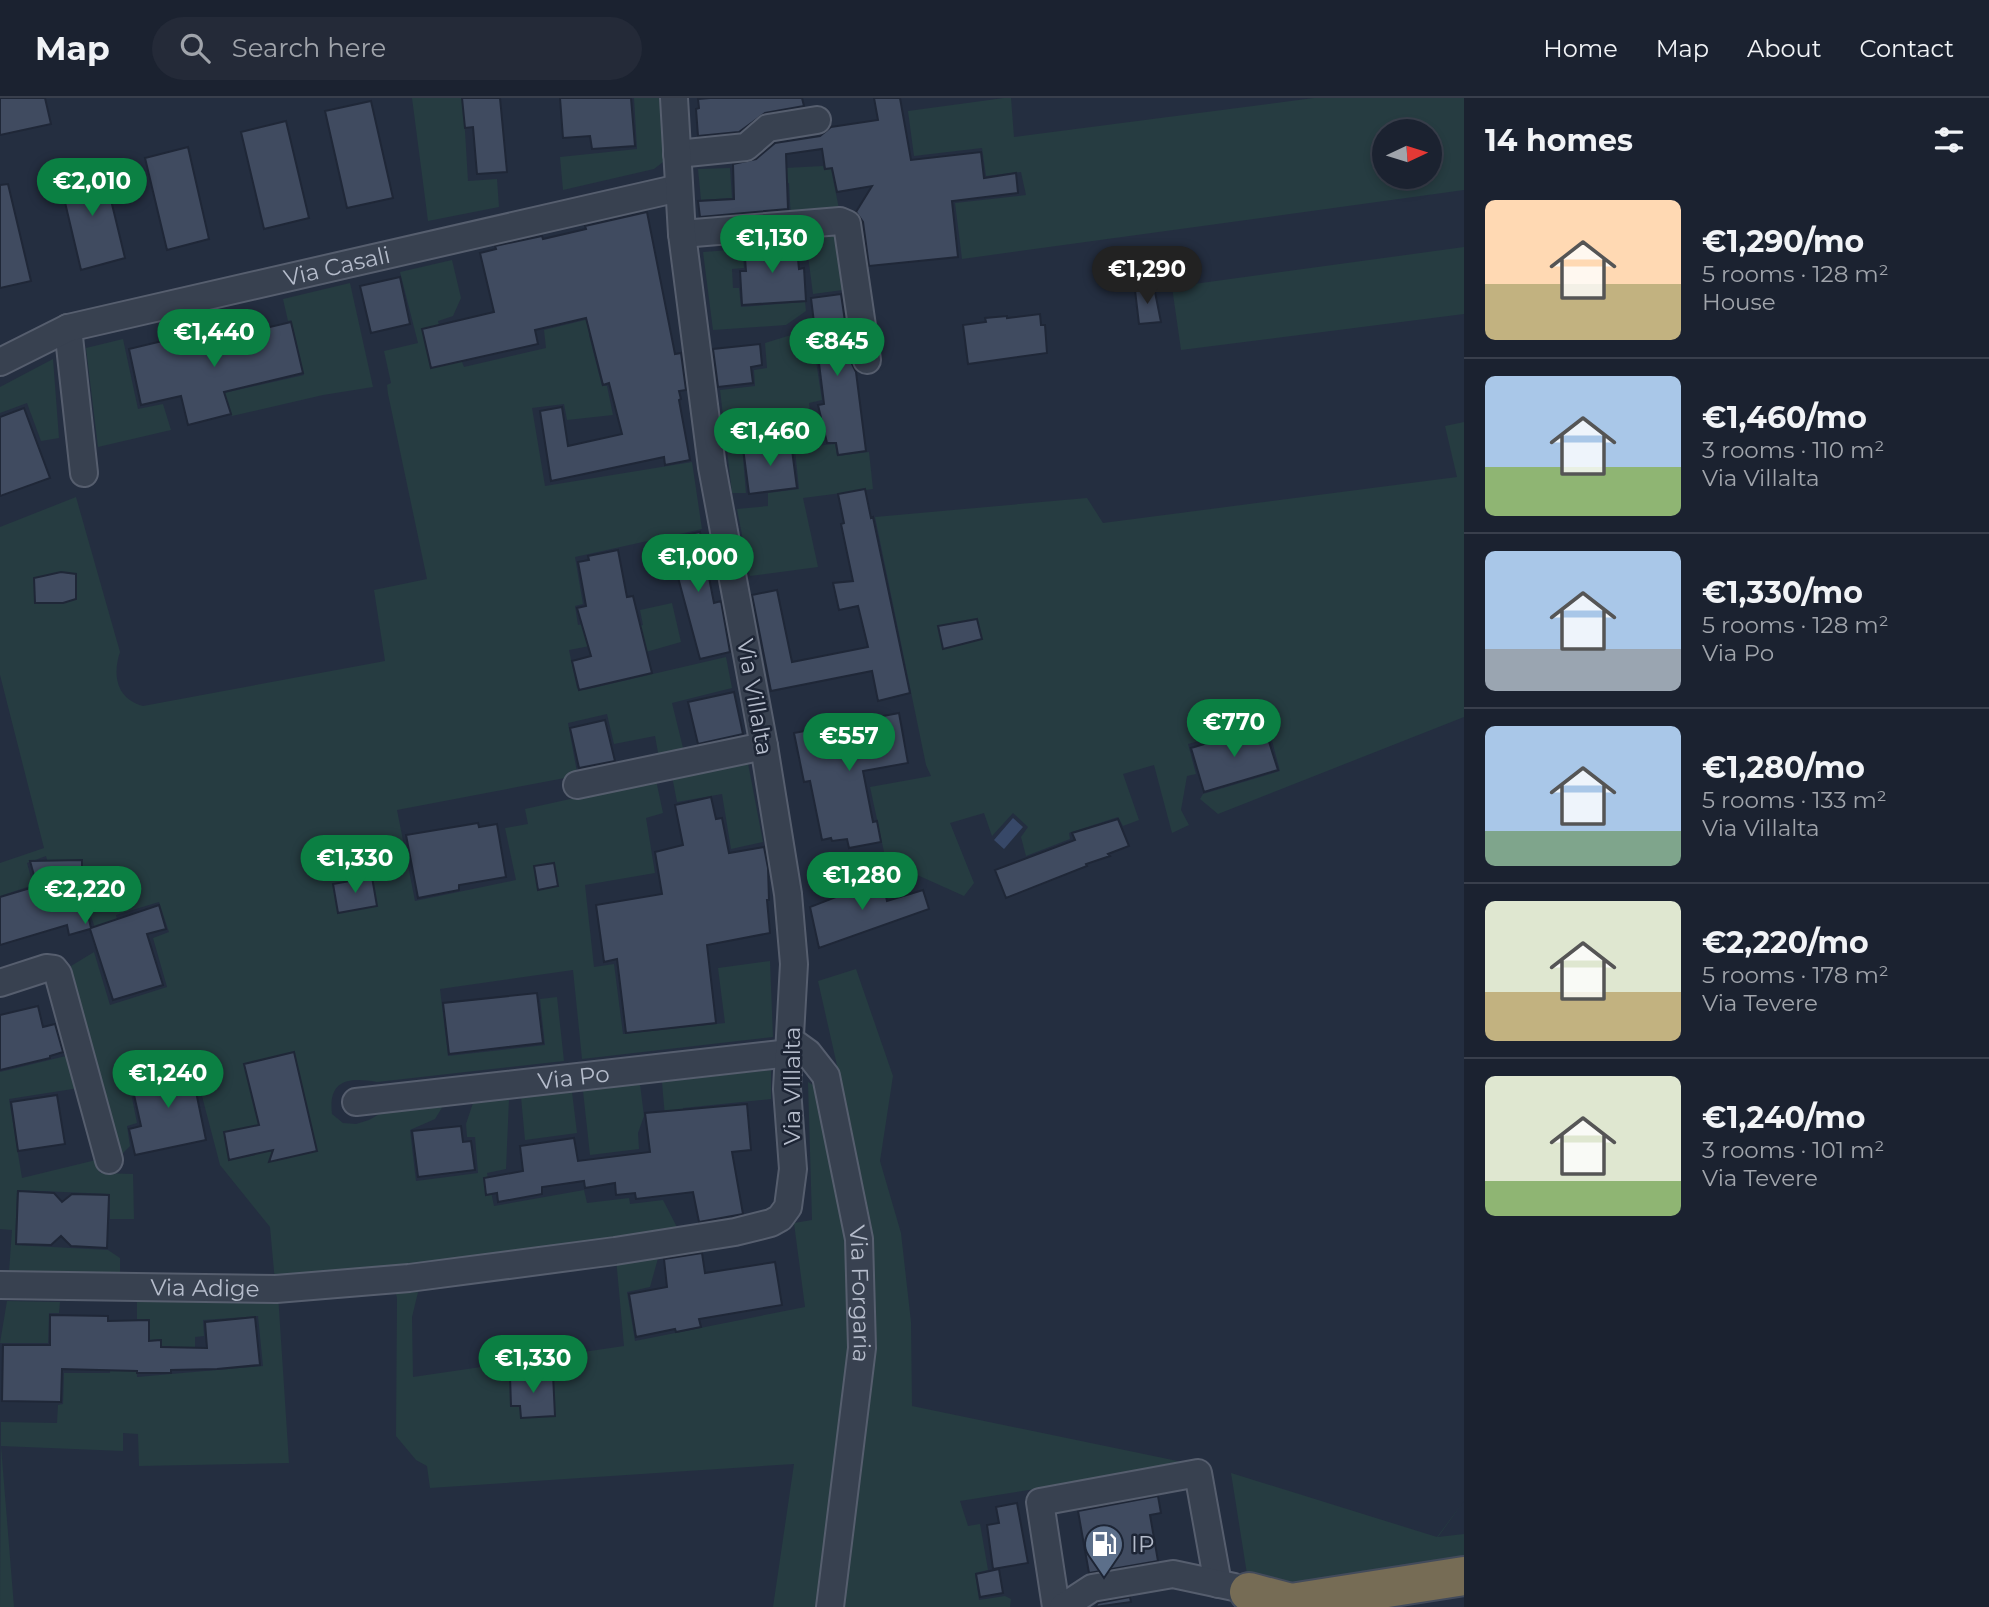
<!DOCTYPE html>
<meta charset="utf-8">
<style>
:root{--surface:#1b2230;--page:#242a38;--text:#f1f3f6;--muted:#a0a4ab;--line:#393f4c;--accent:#0b8043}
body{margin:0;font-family:Montserrat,sans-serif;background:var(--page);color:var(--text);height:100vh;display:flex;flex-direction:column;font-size:26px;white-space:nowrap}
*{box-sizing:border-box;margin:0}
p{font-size:23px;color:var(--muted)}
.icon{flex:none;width:38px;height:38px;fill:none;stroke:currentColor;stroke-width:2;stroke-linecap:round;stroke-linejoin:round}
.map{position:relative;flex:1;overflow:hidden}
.side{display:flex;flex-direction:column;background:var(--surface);width:525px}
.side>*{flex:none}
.needle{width:46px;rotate:86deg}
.tools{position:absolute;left:1372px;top:21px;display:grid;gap:14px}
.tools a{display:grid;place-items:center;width:70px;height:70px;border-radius:50%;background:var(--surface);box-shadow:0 4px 10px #0003,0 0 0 2px var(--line);font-size:35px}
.price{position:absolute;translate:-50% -60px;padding:0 16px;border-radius:24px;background:var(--accent);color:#fff;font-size:23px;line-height:46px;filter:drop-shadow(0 2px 4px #0008)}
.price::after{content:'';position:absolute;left:50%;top:42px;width:21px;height:16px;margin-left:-10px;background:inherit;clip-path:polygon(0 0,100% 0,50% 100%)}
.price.on{background:#222;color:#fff}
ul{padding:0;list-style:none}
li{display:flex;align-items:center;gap:21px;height:175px;padding:0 21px}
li+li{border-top:2px solid var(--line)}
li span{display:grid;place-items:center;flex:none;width:196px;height:140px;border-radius:10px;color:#555}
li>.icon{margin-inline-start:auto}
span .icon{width:84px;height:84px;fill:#fffc;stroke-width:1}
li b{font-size:30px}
h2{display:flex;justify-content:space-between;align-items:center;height:84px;padding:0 21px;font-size:30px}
header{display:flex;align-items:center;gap:42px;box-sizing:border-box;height:98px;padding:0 35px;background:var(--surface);border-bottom:2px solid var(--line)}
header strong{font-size:33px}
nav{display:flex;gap:38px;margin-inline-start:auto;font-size:24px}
.search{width:490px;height:63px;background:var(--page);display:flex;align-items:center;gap:18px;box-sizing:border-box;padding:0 24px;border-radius:38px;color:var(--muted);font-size:26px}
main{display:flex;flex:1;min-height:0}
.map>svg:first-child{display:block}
.green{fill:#263c41;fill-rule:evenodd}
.water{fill:#374868}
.building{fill:#404b60;stroke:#1f2737;stroke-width:2}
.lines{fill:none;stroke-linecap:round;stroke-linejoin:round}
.minor-casing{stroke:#565e6e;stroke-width:30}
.highway-casing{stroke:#434b5b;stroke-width:42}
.minor{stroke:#384150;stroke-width:26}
.highway{stroke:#766c55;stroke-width:38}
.labels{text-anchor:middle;stroke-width:5;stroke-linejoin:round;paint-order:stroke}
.street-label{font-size:23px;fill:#b5bccb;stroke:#1d2535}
.poi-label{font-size:23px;fill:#b5bccb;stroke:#1d2535;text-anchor:start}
</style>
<header>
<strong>Map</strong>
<div class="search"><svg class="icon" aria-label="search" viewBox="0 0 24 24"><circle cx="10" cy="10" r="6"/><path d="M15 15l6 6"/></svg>Search here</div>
<nav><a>Home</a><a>Map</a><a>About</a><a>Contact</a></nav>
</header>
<main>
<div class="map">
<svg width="1464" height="1509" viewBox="0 0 1464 1509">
<rect width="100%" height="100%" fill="#242e40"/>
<path class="green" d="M412 0H463L468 83 497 81 499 109 428 123Z
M634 0H663L667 55 663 64 654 71 563 92 560 59 637 51Z
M1004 0H1011L1014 39 1314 0H1464V92L962 161 955 105 1026 97 1021 74 986 78 982 50 914 58 908 13ZM1384 33H1430V79H1384Z
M823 68 824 72 831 71 840 116 791 122 789 85H786L785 70Z
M730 70 732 100 701 102 698 71Z
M841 129 850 191 813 196 807 150 777 149 776 134Z
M1464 149V216L1181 252 1172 189Z
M742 151 744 170 732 171 733 190H739L741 209 805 204 806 213 786 227 713 232 703 154Z
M452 162 461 200 453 218 438 223 446 259 459 256 464 269 546 250 544 232 589 221 593 235 589 237 602 288H607L613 317 567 322 564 306 532 310 545 388 692 364 702 431 575 459 583 506 575 508 578 527 616 518 620 532 643 527 640 512 672 505 681 544 646 554 642 538 569 552 577 590 584 592 726 559 732 590 672 605 684 654 659 660 655 638 614 646 607 616 568 625 577 674 586 676 397 712 415 803 516 782 505 730 528 726 525 711 656 682 663 715 646 720 655 775 585 787 594 869 614 866 623 936 725 925 718 870 770 863 773 939 582 961 573 872 440 891 448 958 545 947 540 901 557 899 564 963 377 984C348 979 328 982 332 1016L343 1025 356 1026 369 1022 383 1014 443 1008 435 1021 410 1032 416 1083 478 1075 475 1039H467L466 1026 473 1005 509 1001 506 1071 487 1075 494 1108 584 1092 587 1105 629 1100 630 1106 663 1102 679 1133 275 1184 270 1129 220 1067 191 956 157 963 159 979 129 985 137 1025 127 1028 130 1048 120 1058 71 868 94 854 110 907 167 889 153 840 169 834 159 804 116 817 118 826 95 830 88 809 61 816 46 758 27 765 33 787 0 798V765L44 750 0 577V429L76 399 120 554C112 578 117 601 143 608L385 563 374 492 427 481 388 296 387 287 391 285 384 253 418 245 400 174Z
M350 185 373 289 323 297 232 318 228 304 217 307 196 223 206 220 224 295 304 277 291 222 288 223 283 201Z
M810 224 822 302 809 305 814 348 835 346 837 358 869 354 873 391 803 400 818 469 750 478 737 411 768 408V395L799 391 794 342 742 348 746 395H732L720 292 755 288 754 272 767 270 765 245 791 237Z
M123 241 138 311 163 306 171 332 98 349 86 250Z
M53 261 59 340 41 343 27 305 0 315V289Z
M1464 324V619L1218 716 1200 701 1203 696 1280 673 1267 624 1188 646 1196 676 1187 678 1181 712 1189 727 1172 735 1154 667 1123 676 1139 722 1123 728 1118 719 1069 735 1070 741 1026 758 1021 739 1028 729 1013 715 992 738 984 715 950 725 974 785 964 798 886 763 870 689 931 678 926 667 875 419 1087 400 1103 425 1457 379 1445 328Z
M747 660 763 744 731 751 722 696 677 704 672 678Z
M856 871 893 978 880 1063 901 1135 911 1224 912 1308 1192 1366 960 1403 968 1428 980 1426 988 1472 975 1475 979 1502 1005 1498 1011 1501 1010 1509H839L858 1077 852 1034 818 883Z
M70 957 79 990 9 1001 22 1080 96 1062 100 1075 133 1076 134 1121H110V1096L17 1092 15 1147 108 1152 120 1160V1178L9 1174 12 1132 0 1131V974Z
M771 972V1001L683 1010 685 1039 666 1031 662 984Z
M808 984 818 990 847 1140 852 1248 820 1509H773L794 1366 430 1390 427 1368 416 1362 396 1338 397 1200 395 1192 420 1186 412 1219 413 1279 624 1248 616 1160 660 1153 650 1189 627 1194 635 1243 805 1209 794 1125 812 1122Z
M640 986 644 1018 638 1035 639 1051 590 1057 583 993Z
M572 994 577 1035 525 1042 521 999Z
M278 1196 289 1365 139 1368 138 1336 123 1335V1353L1 1348 14 1509H0L1 1324 57 1325 58 1307 63 1306 64 1275H110L111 1236H136L137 1279 263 1268 258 1218 203 1222 204 1238 195 1239V1249L172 1250 171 1248H162V1241L150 1242V1221H137V1199Z
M7 1203 60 1204 59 1215H49L48 1245H0Z
M1231 1375 1437 1439 1464 1403 1438 1439 1464 1436V1465L1294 1490 1247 1476Z"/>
<path class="water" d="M1013 720 1023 729 1004 751 994 742Z"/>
<path class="building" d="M0 0H45L51 26 0 37Z
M462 0H500L507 74 477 76 473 29 465 30Z
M560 0H631L635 48 592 51 590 38 563 40Z
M710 0H802L804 8 765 15 739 34 698 38 696 11 699 10 698 1Z
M874 0H900L911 62 981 54 984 80 1016 75 1018 95 952 103 958 159 869 168 863 124 856 114 872 88 837 94 832 70 825 71 822 51 786 56 788 111 700 119 698 103 734 101 733 66 756 61 775 45 820 38 831 29 878 22Z
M371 3 393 100 347 110 325 13Z
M286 23 309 120 264 131 241 34Z
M188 49 209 141 167 152 145 60Z
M103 69 125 160 81 172 59 79Z
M8 86 31 183 0 190V87Z
M647 114 675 256 681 255 686 292 679 293 681 301 679 302 690 362 665 367 664 359 551 383 540 313 562 309 568 348 622 336 609 285 603 287 586 220 535 232 538 246 431 270 422 231 494 214 480 155 496 151 495 148 542 138 543 141 586 131 585 128Z
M789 143V152L797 151 799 171 804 170 806 203 742 207 740 173H746L744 147Z
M400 179 410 226 371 235 360 188Z
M1154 189 1161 224 1139 226 1135 192Z
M841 196 851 264 856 274 866 353 838 357 836 345H827L818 307 824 306 811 200Z
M1040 216 1041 227H1045L1047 255 968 266 963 227 986 224 985 220 1007 218V220Z
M291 224 303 275 224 294 231 316 188 327 181 298 141 307 129 251 183 238 186 249Z
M760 246 762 267 751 269 753 285 718 289 713 251Z
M24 310 50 380 0 398V319Z
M791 344 797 390 749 396 743 350Z
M865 391 871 420 873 419 910 595 878 603 872 573 771 593 752 497 777 492 792 564 868 549 858 508 839 512 833 485 853 483 841 426 844 425 838 396Z
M700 434 714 505 721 503 730 554 700 561 676 472 670 475 664 445 671 444 670 440Z
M618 452 627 499 633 498 652 575 579 592 572 563 591 558 577 510 586 508 578 464 589 462 588 458Z
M61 474 76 476V501L63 505H35L34 480Z
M977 521 982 541 943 551 938 528Z
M734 594 743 636 698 646 688 604Z
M899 615 908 665 863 673 873 724 877 723 881 744 849 750 847 741 832 743 831 740 822 742 810 683 804 684 794 635Z
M605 622 615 663 579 670 570 630Z
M1264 628 1278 672 1204 694 1191 650Z
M711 699 716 721 722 720 729 755 764 749 768 770 769 802H767L770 835 707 847 716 925 626 935 617 861 604 864 596 807 662 796 655 754 683 747 675 707Z
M1118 721 1129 748 1108 756 1110 758 1086 766 1087 768 1006 800 995 772 1075 742 1072 735Z
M478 725 479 729 497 726 506 779 459 787V792L418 800 406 737Z
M82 762V792L91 830 159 807 166 831 147 836 163 887 113 902 90 831 69 837 67 827 0 847V799L37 788 30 763Z
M554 765 558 788 538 792 534 768Z
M372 779 377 808 338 815 333 786Z
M882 781 887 803 923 792 929 811 819 850 810 809Z
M537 895 543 945 449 956 443 905Z
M38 908 43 929 55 926 63 954 50 958V960L0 972V917Z
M294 954 317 1053 269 1064 273 1052 229 1062 224 1034 259 1027 244 966Z
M189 960 206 1042 135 1057 129 1031 141 1028 132 988 163 982 159 966Z
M57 997 65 1046 18 1053 11 1004Z
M747 1006 751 1052 732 1054 743 1116 699 1124 693 1094 636 1101 635 1095 616 1097 615 1085 585 1090 584 1083 542 1089V1096L498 1104 497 1095 486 1097 484 1080 523 1073 520 1048 574 1040 578 1063 650 1054 645 1015Z
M461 1028 463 1044 471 1043 475 1072 418 1079 412 1033Z
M18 1093 54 1095 62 1104 72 1096 109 1097 107 1150 71 1148 61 1138 51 1147 16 1146Z
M702 1155 705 1175 775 1164 782 1207 699 1221 701 1229 676 1234 675 1231 636 1239 629 1196 667 1189 664 1161Z
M50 1217 108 1218V1223L149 1222V1243L161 1242V1249L207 1250 205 1224 255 1219 260 1267 217 1271 171 1272V1275H137V1273L62 1271 61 1304 2 1303 3 1247H50Z
M553 1276 555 1318 521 1320 520 1308H511L510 1278Z
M1158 1398 1161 1415 1150 1417 1158 1463 1089 1475 1078 1413Z
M1017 1405 1028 1465 993 1471 987 1427 999 1425 996 1409Z
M999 1471 1003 1495 980 1499 976 1476Z
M1130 1499 1131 1504 1095 1509 1098 1505Z"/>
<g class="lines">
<defs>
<g id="minor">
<path d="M677 56 746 49 768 30 817 22"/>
<path d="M682 136 840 123 847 126 867 262"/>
<path d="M68 230 84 375"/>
<path id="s1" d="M0 264 68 230 679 90"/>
<path d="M577 687 764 648"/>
<path d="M0 885 46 870 54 871 58 876 109 1062"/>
<path id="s2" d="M790 942 808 955 826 978 859 1141 862 1250 830 1509"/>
<path id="s3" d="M356 1004 790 955"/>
<path id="s4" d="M0 1187 276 1191 409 1180 615 1153 735 1134 771 1125 780 1120 788 1109 793 1071 787 991 794 866 788 796 764 648 712 369 682 136 674 0"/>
<path d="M1056 1509 1040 1404 1198 1375 1218 1486"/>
<path d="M1063 1509 1092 1490 1173 1476 1234 1489"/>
</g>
<path id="highway" d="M1249 1494 1291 1505 1464 1478"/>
</defs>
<use href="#minor" class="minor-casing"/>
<use href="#highway" class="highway-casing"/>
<use href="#minor" class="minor"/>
<use href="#highway" class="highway"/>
</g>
<defs>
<symbol id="fuel-pin" viewBox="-11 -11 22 30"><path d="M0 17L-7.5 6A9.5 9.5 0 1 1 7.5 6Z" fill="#5c6f8a" stroke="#1d2535"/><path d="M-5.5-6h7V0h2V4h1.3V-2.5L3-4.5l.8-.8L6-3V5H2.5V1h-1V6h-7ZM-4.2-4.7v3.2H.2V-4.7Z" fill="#fff"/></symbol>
</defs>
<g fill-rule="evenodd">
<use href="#fuel-pin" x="1082" y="1424" width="44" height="60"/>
</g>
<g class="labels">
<g class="street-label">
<text dy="8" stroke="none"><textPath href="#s1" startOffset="352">Via Casali</textPath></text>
<text transform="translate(755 599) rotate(80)" y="8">Via Villalta</text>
<text dy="8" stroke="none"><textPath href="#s3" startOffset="219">Via Po</textPath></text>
<text transform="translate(792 988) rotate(-90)" y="8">Via VIllalta</text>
<text dy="8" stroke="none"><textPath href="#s4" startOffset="205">Via Adige</textPath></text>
<text dy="8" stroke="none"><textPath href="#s2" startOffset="273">Via Forgaria</textPath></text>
</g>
<g class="poi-label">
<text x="1131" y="1454">IP</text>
</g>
</g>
</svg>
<div class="tools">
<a><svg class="needle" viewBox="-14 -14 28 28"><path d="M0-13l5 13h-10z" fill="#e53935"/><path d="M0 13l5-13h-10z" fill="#a0a4ab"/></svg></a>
</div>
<b class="price" style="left:92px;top:120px">€2,010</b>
<b class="price" style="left:772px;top:177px">€1,130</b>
<b class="price on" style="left:1147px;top:208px">€1,290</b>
<b class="price" style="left:214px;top:271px">€1,440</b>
<b class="price" style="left:837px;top:280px">€845</b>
<b class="price" style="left:770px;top:370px">€1,460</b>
<b class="price" style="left:698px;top:496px">€1,000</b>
<b class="price" style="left:1234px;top:661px">€770</b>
<b class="price" style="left:849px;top:675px">€557</b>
<b class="price" style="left:355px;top:797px">€1,330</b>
<b class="price" style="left:862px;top:814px">€1,280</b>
<b class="price" style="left:85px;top:828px">€2,220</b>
<b class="price" style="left:168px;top:1012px">€1,240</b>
<b class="price" style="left:533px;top:1297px">€1,330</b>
</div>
<section class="side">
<h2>14 homes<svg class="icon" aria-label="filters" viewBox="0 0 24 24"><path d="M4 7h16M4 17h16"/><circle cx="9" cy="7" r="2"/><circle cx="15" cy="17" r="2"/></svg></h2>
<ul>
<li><span style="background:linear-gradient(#ffd9b3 60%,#c2b280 0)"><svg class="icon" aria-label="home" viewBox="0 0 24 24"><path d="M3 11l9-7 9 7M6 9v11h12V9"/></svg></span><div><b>€1,290/mo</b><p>5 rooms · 128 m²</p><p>House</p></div></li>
<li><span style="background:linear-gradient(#a9c7e8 65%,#8fb573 0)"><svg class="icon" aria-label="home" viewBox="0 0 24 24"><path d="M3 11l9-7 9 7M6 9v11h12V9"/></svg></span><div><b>€1,460/mo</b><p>3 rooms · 110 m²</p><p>Via Villalta</p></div></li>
<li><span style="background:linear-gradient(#a9c7e8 70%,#9aa5b1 0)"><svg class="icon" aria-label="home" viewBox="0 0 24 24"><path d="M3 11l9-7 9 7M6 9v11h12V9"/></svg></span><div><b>€1,330/mo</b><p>5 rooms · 128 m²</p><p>Via Po</p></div></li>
<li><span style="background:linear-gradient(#a9c7e8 75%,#7fa58c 0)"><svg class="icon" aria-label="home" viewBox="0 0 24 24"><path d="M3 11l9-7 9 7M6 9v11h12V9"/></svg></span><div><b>€1,280/mo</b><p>5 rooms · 133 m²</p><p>Via Villalta</p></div></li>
<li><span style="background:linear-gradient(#dfe7d0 65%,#c2b280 0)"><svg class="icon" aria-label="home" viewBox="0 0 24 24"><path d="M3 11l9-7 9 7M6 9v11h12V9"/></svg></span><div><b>€2,220/mo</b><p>5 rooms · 178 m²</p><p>Via Tevere</p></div></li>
<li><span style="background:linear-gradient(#dfe7d0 75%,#8fb573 0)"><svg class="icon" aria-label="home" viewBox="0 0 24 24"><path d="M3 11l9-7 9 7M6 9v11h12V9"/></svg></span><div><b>€1,240/mo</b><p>3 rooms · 101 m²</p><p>Via Tevere</p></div></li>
</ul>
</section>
</main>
